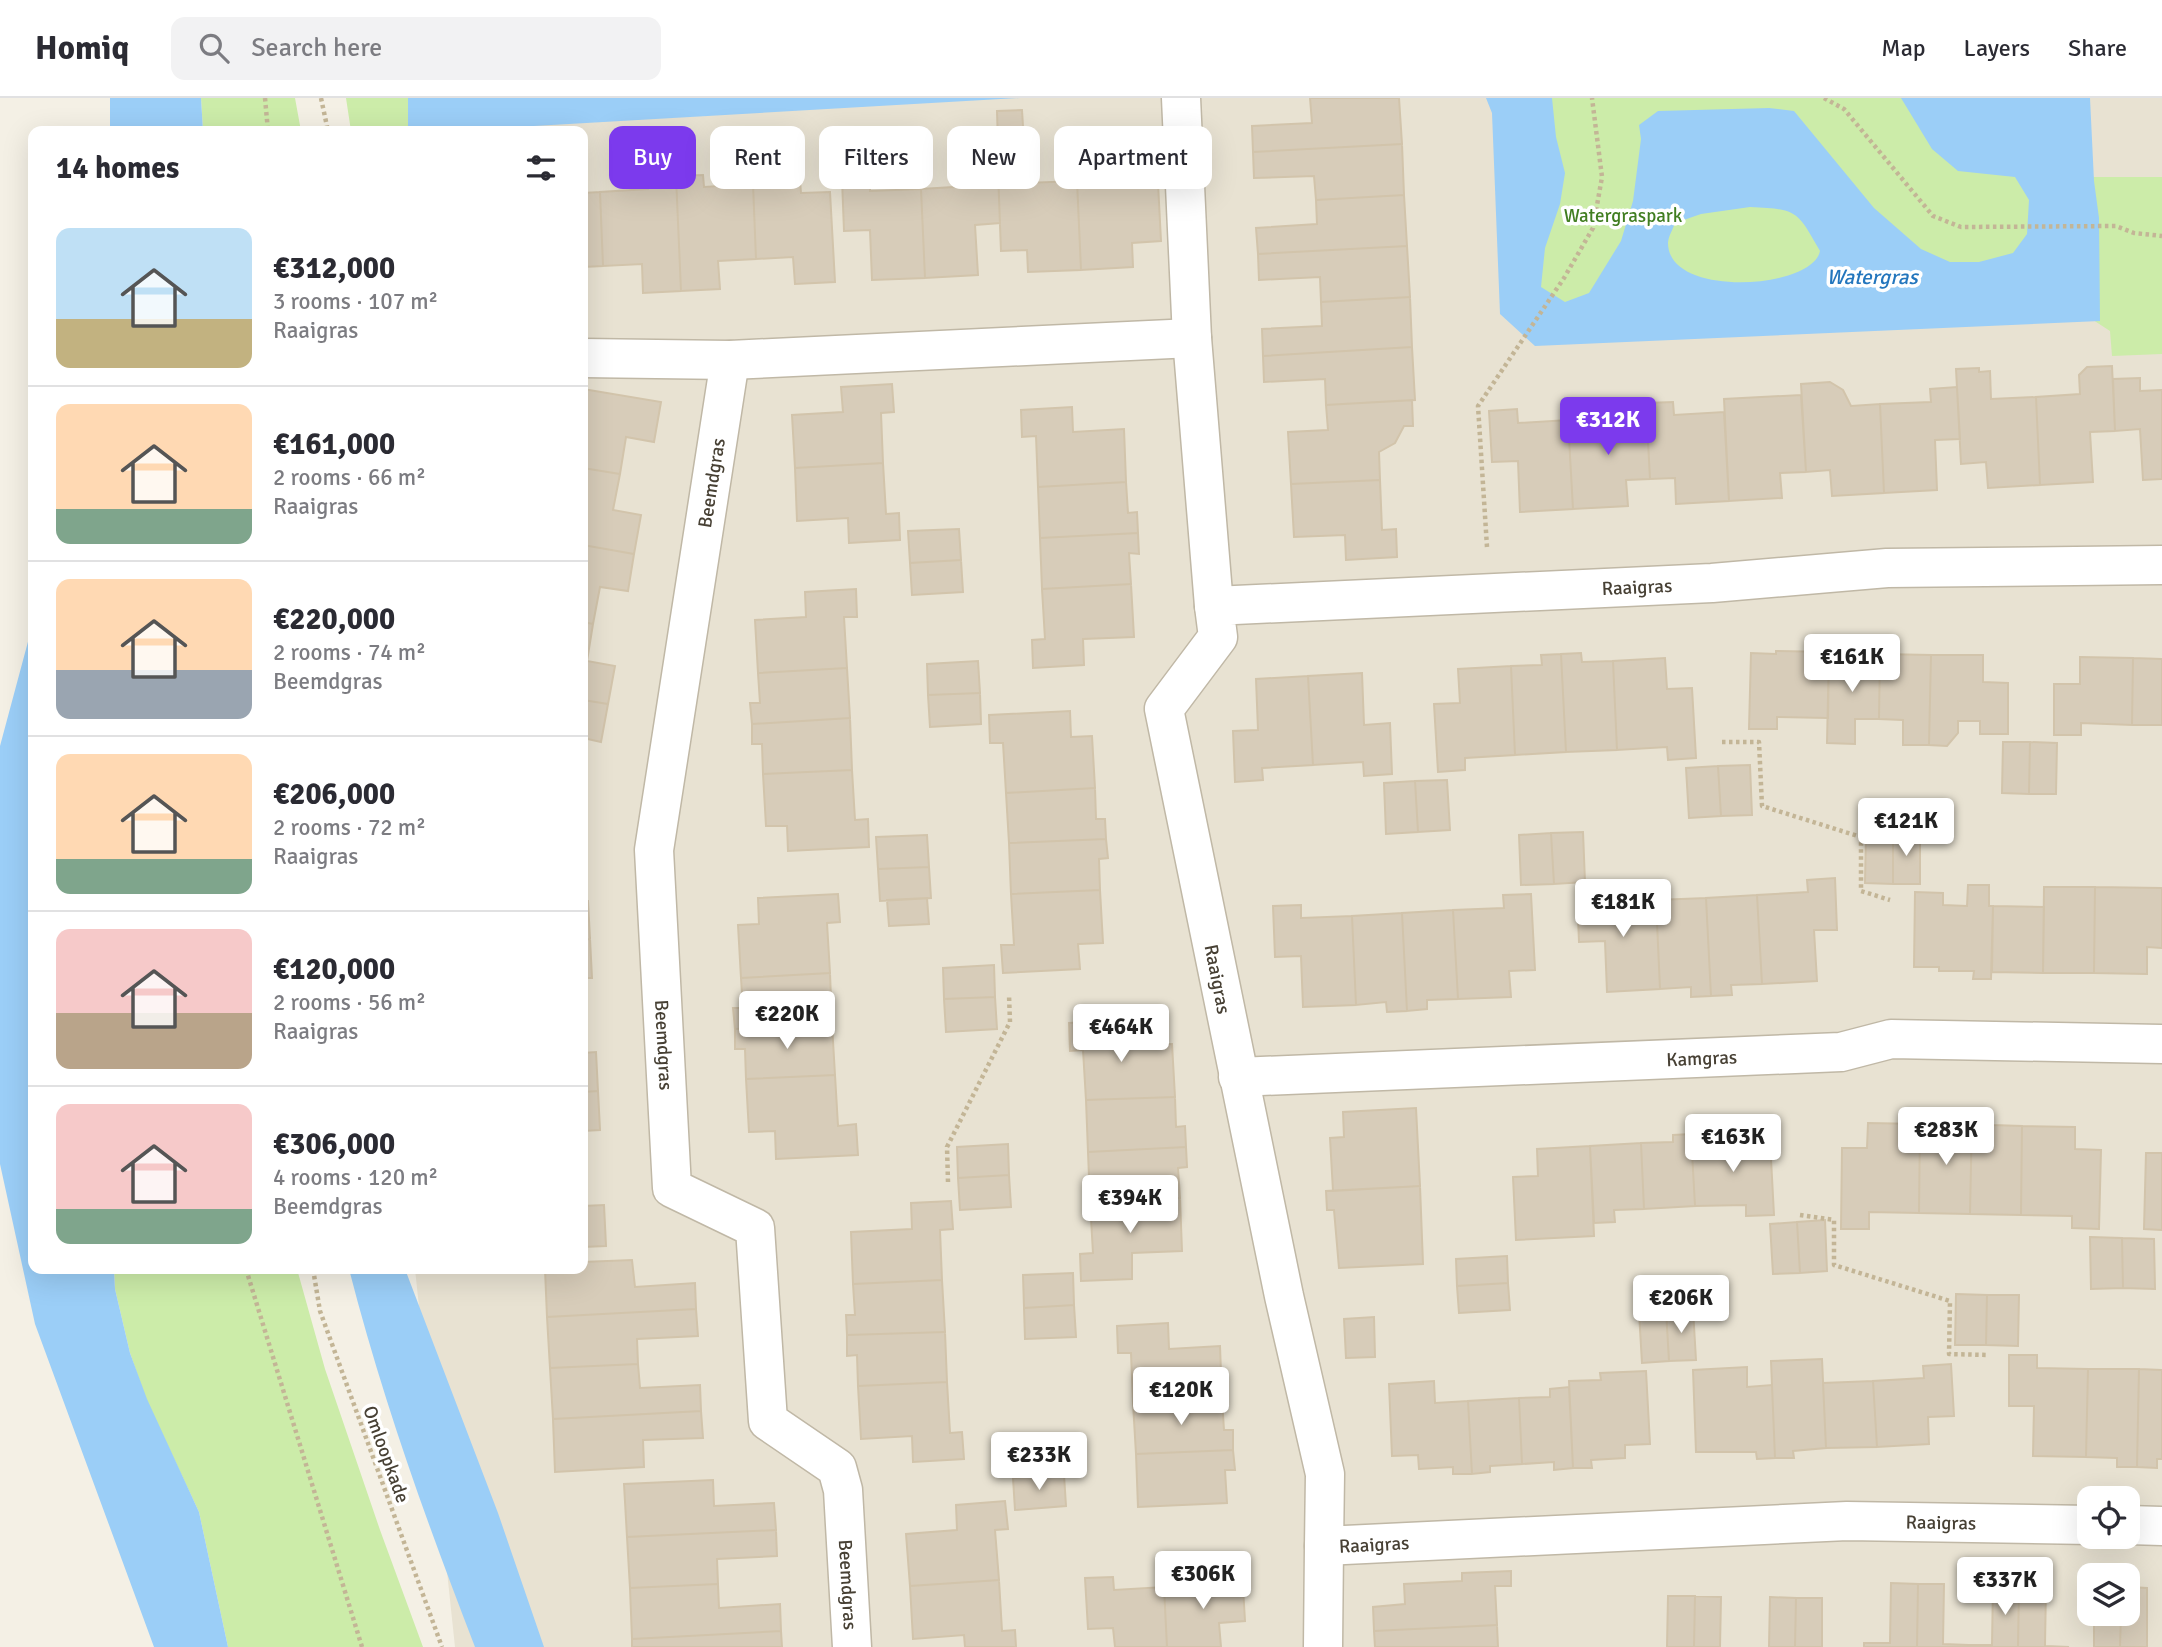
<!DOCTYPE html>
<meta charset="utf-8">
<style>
:root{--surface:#fff;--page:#f2f2f3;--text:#2b2b33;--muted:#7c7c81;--line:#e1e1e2;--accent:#7c3aed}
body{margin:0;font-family:Signika,sans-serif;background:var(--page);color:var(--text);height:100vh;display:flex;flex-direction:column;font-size:26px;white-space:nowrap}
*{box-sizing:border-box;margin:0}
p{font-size:23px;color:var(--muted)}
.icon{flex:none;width:38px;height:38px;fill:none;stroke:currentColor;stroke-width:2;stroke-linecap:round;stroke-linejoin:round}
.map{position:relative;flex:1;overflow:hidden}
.details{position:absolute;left:28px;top:28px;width:560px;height:1148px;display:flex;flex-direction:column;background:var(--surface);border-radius:14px;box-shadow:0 7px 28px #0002}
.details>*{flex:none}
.guide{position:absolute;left:609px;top:28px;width:665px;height:63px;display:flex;gap:14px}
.tools{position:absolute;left:2077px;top:1388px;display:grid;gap:14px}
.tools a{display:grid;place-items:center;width:63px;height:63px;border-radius:14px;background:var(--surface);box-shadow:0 7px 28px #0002;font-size:35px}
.price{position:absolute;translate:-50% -60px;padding:0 16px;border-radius:7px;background:#fff;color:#222;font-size:23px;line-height:46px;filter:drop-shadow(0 2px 4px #0008)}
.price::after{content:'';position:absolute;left:50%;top:42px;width:21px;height:16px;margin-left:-10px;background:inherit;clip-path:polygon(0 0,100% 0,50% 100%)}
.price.selected{background:var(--accent);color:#fff}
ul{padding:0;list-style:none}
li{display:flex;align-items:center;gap:21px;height:175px;padding:0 28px}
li+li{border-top:2px solid var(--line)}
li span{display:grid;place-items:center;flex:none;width:196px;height:140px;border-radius:14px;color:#555}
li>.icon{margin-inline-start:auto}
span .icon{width:84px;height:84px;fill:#fffc;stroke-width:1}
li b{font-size:30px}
h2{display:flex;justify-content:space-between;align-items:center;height:84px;padding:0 28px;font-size:30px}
.chip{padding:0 24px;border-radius:14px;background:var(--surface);box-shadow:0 7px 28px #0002;font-size:24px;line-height:63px}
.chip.selected{background:var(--accent);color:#fff}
header{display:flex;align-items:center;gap:42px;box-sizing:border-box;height:98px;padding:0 35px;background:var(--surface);border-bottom:2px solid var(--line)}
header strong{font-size:33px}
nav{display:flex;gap:38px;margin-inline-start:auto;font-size:24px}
.search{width:490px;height:63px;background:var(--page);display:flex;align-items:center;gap:18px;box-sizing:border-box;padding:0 24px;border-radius:14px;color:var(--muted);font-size:26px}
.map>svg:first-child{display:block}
.residential{fill:#e8e2d2;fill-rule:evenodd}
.green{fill:#cceca9}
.water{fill:#9bcef7;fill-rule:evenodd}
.building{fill:#d7ccb9;stroke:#d2c4ab;stroke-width:2}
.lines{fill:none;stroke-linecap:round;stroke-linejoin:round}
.minor-casing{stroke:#c0b8a6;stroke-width:41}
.path{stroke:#c3b596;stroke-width:4.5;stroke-dasharray:3.5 3.5;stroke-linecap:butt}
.minor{stroke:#fff;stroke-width:38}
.labels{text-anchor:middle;stroke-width:7;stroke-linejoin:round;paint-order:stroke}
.park-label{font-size:19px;fill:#417e21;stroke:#fff}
.street-label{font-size:19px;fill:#474034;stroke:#fff}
.water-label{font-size:21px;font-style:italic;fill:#2376bd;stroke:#fff}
</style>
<header>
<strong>Homiq</strong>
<div class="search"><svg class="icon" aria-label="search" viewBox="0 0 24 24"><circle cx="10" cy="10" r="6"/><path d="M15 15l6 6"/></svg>Search here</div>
<nav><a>Map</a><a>Layers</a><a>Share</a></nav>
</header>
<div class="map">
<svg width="2162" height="1549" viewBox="0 0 2162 1549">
<rect width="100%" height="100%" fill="#f4f0e5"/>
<path class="residential" d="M372 0H2162V1549H455L415 1171H583V33H373ZM2090 1400H2128V1438H2090ZM2090 1477H2128V1516H2090Z"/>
<path class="green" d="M201 0H295L301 33H203Z
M346 0H408V33H351Z
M1497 0H2085L2088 79H2162V256L2112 258 2110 233 2090 220 1524 238Z
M114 1171H297L325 1271 380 1432 423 1549H228L199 1414 146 1301 130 1255 115 1191Z"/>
<path class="water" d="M110 0H201L203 33H110Z
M408 0H1020L482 31V33H408Z
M1486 0H1552L1556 39 1565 75 1560 106 1545 150 1541 189 1565 204 1589 195 1621 143 1633 103 1641 41 1639 27 1658 13 1769 10 1794 13 1874 110 1921 151 1950 164H1979L2013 155 2027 136 2029 102 2015 79 1958 73 1932 51 1901 0H2090L2094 83 2099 120 2100 223 1535 248 1500 216 1492 15ZM1750 109C1798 111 1797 113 1820 153 1813 191 1668 201 1668 145 1668 139 1673 131 1675 125L1701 116Z
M33 525V1171H114L115 1191 130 1255 147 1301 199 1414 228 1549H154L35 1226 0 1066V648Z
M349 1171H405L498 1415 544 1549H475C427 1425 382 1300 349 1171Z"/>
<path class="building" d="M1310 0H1399L1402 46 1253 54 1252 28 1312 25Z
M1022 12 1024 45 998 46 997 13Z
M1402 46 1404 97 1316 102 1314 78 1254 80 1253 54Z
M1157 66 1161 143 1132 145 1133 169 1081 172 1077 83 1105 81V75L1110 68Z
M1025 73 1026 85 1077 83 1081 172 1028 174 1027 152 1001 153 998 74Z
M998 74 1000 125 975 127 978 177 925 180 921 91 971 88V75Z
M703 77 704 89 753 86 756 161 718 163 720 191 681 193 676 78Z
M676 78 681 193 643 195 642 166 603 168 600 94 648 91 647 80Z
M842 81H870V93L921 91 925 180 872 182 870 132 844 133Z
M800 83 801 95 830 94 835 184 795 186 793 159 756 161 753 86Z
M600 94 603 168 583 169V95Z
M1404 97 1407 148 1258 156 1256 130 1317 126 1316 102Z
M1407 148 1410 199 1321 204 1320 179 1259 182 1258 156Z
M1410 199 1412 249 1263 258 1262 231 1322 228 1321 204Z
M1412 249 1415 302 1326 307 1325 281 1264 284 1263 258Z
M2112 268 2115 333 2090 334 2093 384 2040 387 2036 299 2080 296 2079 277 2087 269Z
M1979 270V274L1990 273 1991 301 2036 299 2040 387 1988 390 1986 364 1961 366 1956 271Z
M2140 280V293L2162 292V381L2143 382 2140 331 2115 333 2113 281Z
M1830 284 1843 292 1851 308 1880 306 1884 395 1832 398 1830 372 1806 374 1801 286Z
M892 286 894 314 881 315 883 365 795 370 792 317 843 314 841 289Z
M1957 289 1960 341 1935 342 1937 392 1884 395 1880 306 1931 304 1930 291Z
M583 291 661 304 654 344 626 339 620 376 583 370Z
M1801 297 1806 374 1780 375 1782 400 1729 403 1724 301Z
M1412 302 1413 328H1404L1395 345 1379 354 1380 382 1291 386 1288 334 1328 332 1326 307Z
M1673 304 1674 317 1724 314 1729 403 1676 406 1675 380 1650 381 1646 305Z
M1646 305 1650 381 1626 382 1628 408 1573 411 1568 322 1619 319 1618 307Z
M1072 309 1073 334 1124 331 1126 384 1038 389 1036 338 1022 339 1021 312Z
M1517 311 1518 325 1568 322 1573 411 1520 414 1518 363 1492 364 1489 313Z
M883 365 886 416 899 415 900 442 849 445 848 420 797 423 795 370Z
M583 370 620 376 613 412 641 417 634 456 583 447Z
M1380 382 1382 432 1396 431 1397 459 1346 462 1345 437 1294 439 1291 386Z
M1126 384 1128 415 1137 414 1138 435 1040 440 1038 389Z
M959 431 961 462 910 465 908 433Z
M1138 435 1139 456 1129 455 1131 486 1042 491 1040 440Z
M583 447 634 456 628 493 600 489 593 526 583 524Z
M961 462 963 494 912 497 910 465Z
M1131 486 1134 539 1083 541 1084 567 1033 570 1032 542 1045 541 1042 491Z
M856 491 857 519H844L847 570 758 575 755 522 806 519 805 494Z
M583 524 593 526 587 563 615 568 608 606 583 602Z
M1776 553 1829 554 1828 620 1777 619V631H1749L1751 555 1776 556Z
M1829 554 1880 556 1879 621H1855V646L1827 645Z
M1581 555 1582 564 1613 563 1617 652 1566 654 1561 556Z
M1561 556 1566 654 1515 657 1511 568 1542 567 1541 557Z
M1880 556 1931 557 1929 647H1903V622L1879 621Z
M1931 557H1983V584L2008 585V636H1980V623H1958V635L1947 648 1929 647Z
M2080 559 2133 560 2132 627 2081 625V637H2054V586H2080Z
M1665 560 1667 591 1692 590 1696 660 1668 662 1667 649 1617 652 1613 563Z
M2133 560 2162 561V627H2132Z
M978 563 980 595 928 597 927 566Z
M1511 568 1515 657 1465 660V672L1438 674 1434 606 1460 605 1458 571Z
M847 570 850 620 752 626 750 605H760L758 575Z
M1362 575 1364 627 1390 625 1392 676 1364 678 1363 664 1313 667 1308 578Z
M1308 578 1313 667 1262 670 1263 682 1235 684 1233 633 1258 632 1256 581Z
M980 595 981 626 930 629 928 597Z
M583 602 608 606 601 644 583 640Z
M1070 613 1071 639 1092 638 1095 690 1006 695 1003 645H990L989 617Z
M850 620 852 672 763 676 762 646H752V626Z
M2003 644H2030L2029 696 2002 695Z
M2030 644 2057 645 2056 696H2029Z
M1750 667 1752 717 1721 718 1718 668Z
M1718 668 1721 718 1689 720 1686 670Z
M852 672 855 722 868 721 869 749 788 753 787 728H766L763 676Z
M1447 682 1450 732 1418 734 1415 683Z
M1415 683 1418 734 1386 736 1384 685Z
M1095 690 1096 721H1105L1106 741 1009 745 1006 695Z
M1583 734 1585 784 1554 786 1551 735Z
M1551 735 1554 786 1521 787 1519 737Z
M1866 735H1893V786L1865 785Z
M1893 735H1920V786H1893Z
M927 737 929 769 878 771 876 739Z
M1106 741 1108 760 1099 761 1100 792 1011 796 1009 745Z
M929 769 931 800 880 803 878 771Z
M1835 780 1837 832H1814L1817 883 1762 886 1757 797 1808 794 1807 782Z
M1968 787H1989V808H1993L1991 881H1973L1974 873H1939V869H1914L1915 794 1943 795V807L1967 808Z
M2044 789H2095L2094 875H2043Z
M2095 789 2162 790V850L2147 849V876L2094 875Z
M1100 792 1103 845 1078 846 1080 871 1003 875 1001 847H1014L1011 796Z
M1604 792 1605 805 1656 802 1660 891 1607 894 1605 843 1579 844 1577 794Z
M838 796 840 824 827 825 830 875 741 880 738 827 759 826 758 800Z
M1531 796 1535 872 1509 873 1511 899 1458 901 1453 812 1504 810 1503 797Z
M1757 797 1762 886 1731 887 1732 897 1711 898 1706 800Z
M927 800 929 826 889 828 887 802Z
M1706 800 1711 898 1691 899V889L1660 891 1656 802Z
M583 803H588L590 841 583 842Z
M1301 807V820L1352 818 1356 907 1303 909 1301 858 1275 859 1273 808Z
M1993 808 2044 809 2043 875 1992 874Z
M1453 812 1458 901 1427 902V911L1407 913 1402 815Z
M1402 815 1407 913 1387 914 1386 904 1356 907 1352 818Z
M590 841 592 880H583V842Z
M994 867 995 899 944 901 943 870Z
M830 875 832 926 735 931 733 910H743L741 880Z
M995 899 997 931 946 934 944 901Z
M1120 922 1121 948 1172 946 1175 999 1086 1002 1083 952 1070 953 1069 925Z
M832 926 835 977 746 981 745 951H735V931Z
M596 954 598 993 583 994V955Z
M835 977 838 1028 856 1026 858 1057 776 1061 775 1033 749 1034 746 981Z
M598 993 600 1032 583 1033V994Z
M1175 999 1176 1029 1185 1028 1186 1049 1088 1054 1086 1002Z
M1416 1010 1420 1088 1333 1093 1330 1040 1344 1039 1343 1014Z
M1952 1018H1972L1970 1116 1919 1115 1920 1026 1951 1027Z
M1972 1018H1992V1027L2022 1028 2021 1117 1970 1116Z
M1868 1025 1920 1026 1919 1115 1869 1114V1131H1841L1842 1050H1867Z
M2022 1028 2075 1029V1051L2101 1052 2099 1131 2072 1130V1118L2021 1117Z
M1710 1035V1042H1770L1774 1117 1746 1118V1107L1695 1108 1691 1036Z
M1691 1036 1695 1108 1644 1111 1641 1045 1673 1044V1037Z
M1641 1045 1644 1111 1614 1112 1615 1124 1594 1125 1590 1048Z
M1008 1046 1009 1077 958 1080 957 1049Z
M1590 1048 1594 1138 1516 1142 1513 1079 1538 1078 1537 1051Z
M1186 1049 1187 1069 1178 1070 1180 1100 1090 1103 1088 1054Z
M2146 1055H2162V1132L2144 1131Z
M1009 1077 1011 1109 960 1112 958 1080Z
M1420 1088 1423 1166 1339 1170 1334 1112H1327L1326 1093Z
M1180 1100 1182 1153 1132 1155V1181L1081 1183 1080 1156 1093 1155 1090 1103Z
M951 1103 953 1131 940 1132 942 1182 853 1186 851 1134 912 1131 911 1105Z
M604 1107 606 1148 583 1149V1108Z
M1825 1122 1827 1173 1800 1175 1797 1124Z
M1797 1124 1800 1175 1773 1176 1770 1126Z
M2090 1139 2122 1140 2123 1190 2091 1191Z
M2122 1140 2154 1141 2155 1191 2123 1190Z
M1507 1158 1508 1185 1457 1188 1456 1161Z
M632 1162 635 1189 695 1185 696 1211 547 1219 545 1171H583V1164Z
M1073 1175 1074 1207 1024 1210 1023 1177Z
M942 1182 945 1234 847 1237 846 1217H855L853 1186Z
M1508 1185 1510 1212 1459 1215 1457 1188Z
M1956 1196 1987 1197 1986 1247H1955Z
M1987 1197H2019L2018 1248 1986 1247Z
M1074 1207 1076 1239 1025 1241 1024 1210Z
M696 1211 698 1238 637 1241 638 1266 550 1270 547 1219Z
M1693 1211 1696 1262 1669 1263 1666 1212Z
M1666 1212 1669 1263 1642 1265 1639 1214Z
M1374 1219 1375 1259 1346 1260 1344 1221Z
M1168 1225 1169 1251 1220 1248 1222 1301 1133 1305 1131 1255H1118L1117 1228Z
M945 1234 947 1284 858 1288 857 1257 847 1258V1237Z
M2009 1257H2037V1270L2088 1271 2086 1359 2033 1358 2034 1308H2009Z
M1822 1261 1826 1350 1793 1353 1794 1360H1775L1771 1263Z
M638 1266 640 1290 700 1287 701 1313 553 1321 550 1270Z
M1951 1266 1954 1318 1928 1319 1929 1346 1877 1349 1873 1283 1924 1280 1923 1268Z
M1747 1269V1289L1772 1287 1775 1360 1757 1361 1756 1354H1696L1693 1272Z
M2088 1271H2139L2137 1369H2117V1360L2086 1359Z
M2139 1271 2162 1272V1361H2157V1370L2137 1369Z
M1646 1273 1650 1346 1625 1347V1360L1591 1362 1592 1370H1573L1569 1283 1601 1282 1600 1275Z
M1434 1283 1435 1305 1468 1303 1472 1376H1453V1369L1419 1371 1418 1357 1392 1358 1389 1286Z
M1873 1283 1877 1349 1826 1350 1823 1285Z
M947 1284 950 1335 962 1334 964 1361 913 1364 912 1338 861 1341 858 1288Z
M1569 1289 1573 1370 1554 1372V1364L1522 1366 1519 1300 1550 1299V1291Z
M1519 1300 1522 1366 1490 1368V1374L1472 1376 1468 1303Z
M1222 1301 1224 1332H1233V1352L1136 1356 1133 1305Z
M701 1313 703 1340 643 1342 644 1369 555 1374 553 1321Z
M1062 1345 1064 1377 1013 1380 1011 1348Z
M1233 1352 1235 1372H1225L1227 1405 1138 1409 1136 1356Z
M1064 1377 1066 1408 1015 1412 1013 1380Z
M713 1382 714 1408 774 1405 776 1432 627 1439 624 1386Z
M1005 1403 1008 1431 995 1432 999 1482 910 1488 906 1436 957 1432 956 1407Z
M776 1432 777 1458 717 1461 718 1486 630 1490 627 1439Z
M1242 1472 1245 1523 1219 1525 1221 1549H1167L1164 1489 1214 1487V1474Z
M1511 1473V1488H1495L1497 1527 1374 1533 1373 1509 1405 1506 1404 1486 1462 1483V1475Z
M1113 1479 1114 1492 1164 1489 1167 1549H1115L1113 1530 1088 1531 1085 1480Z
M999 1482 1002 1533 1015 1532 1016 1549H965L964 1537 913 1541 910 1488Z
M1891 1485 1918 1486 1917 1549H1864V1545H1890Z
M718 1486 719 1510 780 1506 781 1533 632 1541 630 1490Z
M1918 1486H1944L1943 1546 1968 1547V1549H1917Z
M1993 1487 2019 1488 2018 1549H1968V1547H1992Z
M2019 1488H2046L2045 1548 2069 1549H2018Z
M2128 1489 2147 1490V1549H2120L2121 1516H2128Z
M1668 1498H1695L1694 1549H1667Z
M1695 1498 1721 1499 1720 1549H1694Z
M1770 1499 1796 1500 1795 1549H1769Z
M1796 1500H1822V1549H1795Z
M2094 1516H2121L2120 1549H2094Z
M1497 1527 1498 1549H1375L1374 1533Z
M781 1533 782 1549H632V1541Z"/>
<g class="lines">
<defs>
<g id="minor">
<path d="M1181 0 1192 240 1214 508"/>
<path d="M583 260 730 262 1192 240"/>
<path id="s1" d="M730 262 654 752 672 1090 755 1130 768 1323 837 1370 843 1392 852 1549"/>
<path id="s2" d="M1238 979 1841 954 1891 941 2162 946"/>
<path id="s3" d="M2090 1427 1847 1423 1324 1448 1325 1376 1284 1198 1164 611 1218 539 1214 508 1712 485 1887 470 2162 467"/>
<path d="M2128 1427 2162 1428"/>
<path d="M1323 1549 1324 1448"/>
</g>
</defs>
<use href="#minor" class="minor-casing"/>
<path class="path" d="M265 0 268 33
M321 0 328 33
M1824 0 1844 11 1933 118 1961 129 2116 128 2134 135 2162 138
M1487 449 1478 308 1564 180 1593 130 1602 79 1592 0
M1722 644H1759L1762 708 1861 739V793L1890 802
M948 1084 947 1049 1010 924 1009 897
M1800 1117 1834 1122V1167L1950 1203 1949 1256 1987 1257
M246 1171 362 1549
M313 1171 320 1213 442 1549"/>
<use href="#minor" class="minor"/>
</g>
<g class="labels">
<g class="park-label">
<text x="1623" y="124">Watergraspark</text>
</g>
<g class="street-label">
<text transform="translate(711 385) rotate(-81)" y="7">Beemdgras</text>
<text dy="7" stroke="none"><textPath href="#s3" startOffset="2165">Raaigras</textPath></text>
<text transform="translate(1218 881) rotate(79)" y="7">Raaigras</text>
<text dy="7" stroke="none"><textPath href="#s1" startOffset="691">Beemdgras</textPath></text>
<text dy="7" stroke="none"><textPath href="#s2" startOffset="464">Kamgras</textPath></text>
<text transform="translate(387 1356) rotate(70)" y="7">Omloopkade</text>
<text transform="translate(1941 1424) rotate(1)" y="7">Raaigras</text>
<text transform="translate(1374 1446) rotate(-3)" y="7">Raaigras</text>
<text dy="7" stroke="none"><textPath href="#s1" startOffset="1321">Beemdgras</textPath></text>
</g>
<g class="water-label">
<text x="1872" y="186">Watergras</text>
</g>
</g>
</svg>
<div class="tools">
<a><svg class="icon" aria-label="locate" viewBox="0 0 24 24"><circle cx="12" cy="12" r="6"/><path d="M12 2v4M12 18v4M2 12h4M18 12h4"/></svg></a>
<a><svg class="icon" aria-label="layers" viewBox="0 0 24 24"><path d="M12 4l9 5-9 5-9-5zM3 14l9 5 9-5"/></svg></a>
</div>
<b class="price selected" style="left:1608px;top:359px">€312K</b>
<b class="price" style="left:1852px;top:596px">€161K</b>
<b class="price" style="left:1906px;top:760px">€121K</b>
<b class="price" style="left:1623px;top:841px">€181K</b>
<b class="price" style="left:787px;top:953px">€220K</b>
<b class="price" style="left:1121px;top:966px">€464K</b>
<b class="price" style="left:1946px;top:1069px">€283K</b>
<b class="price" style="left:1733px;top:1076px">€163K</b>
<b class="price" style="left:1130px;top:1137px">€394K</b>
<b class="price" style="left:1681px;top:1237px">€206K</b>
<b class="price" style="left:1181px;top:1329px">€120K</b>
<b class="price" style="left:1039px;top:1394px">€233K</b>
<b class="price" style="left:1203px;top:1513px">€306K</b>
<b class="price" style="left:2005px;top:1519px">€337K</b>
<div class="guide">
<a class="chip selected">Buy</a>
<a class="chip">Rent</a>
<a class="chip">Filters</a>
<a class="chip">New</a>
<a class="chip">Apartment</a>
</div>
<section class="details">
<h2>14 homes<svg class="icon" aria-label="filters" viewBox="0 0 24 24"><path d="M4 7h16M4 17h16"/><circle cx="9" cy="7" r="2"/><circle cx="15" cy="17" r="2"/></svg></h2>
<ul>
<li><span style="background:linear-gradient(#bfe0f5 65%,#c2b280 0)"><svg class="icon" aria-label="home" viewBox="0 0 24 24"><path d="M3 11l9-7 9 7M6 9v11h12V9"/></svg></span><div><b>€312,000</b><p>3 rooms · 107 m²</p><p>Raaigras</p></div></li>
<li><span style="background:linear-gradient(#ffd9b3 75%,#7fa58c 0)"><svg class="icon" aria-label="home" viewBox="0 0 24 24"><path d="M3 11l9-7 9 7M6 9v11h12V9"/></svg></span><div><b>€161,000</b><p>2 rooms · 66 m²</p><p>Raaigras</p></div></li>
<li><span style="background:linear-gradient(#ffd9b3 65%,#9aa5b1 0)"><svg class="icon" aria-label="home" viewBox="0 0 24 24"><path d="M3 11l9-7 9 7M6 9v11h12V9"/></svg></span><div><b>€220,000</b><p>2 rooms · 74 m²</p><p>Beemdgras</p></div></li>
<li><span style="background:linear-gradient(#ffd9b3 75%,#7fa58c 0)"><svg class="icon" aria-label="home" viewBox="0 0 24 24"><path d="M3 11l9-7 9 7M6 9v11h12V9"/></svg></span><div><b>€206,000</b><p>2 rooms · 72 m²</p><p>Raaigras</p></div></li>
<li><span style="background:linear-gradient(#f6c9c9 60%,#b9a48a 0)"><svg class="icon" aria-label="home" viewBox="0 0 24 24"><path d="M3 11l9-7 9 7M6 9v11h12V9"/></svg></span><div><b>€120,000</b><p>2 rooms · 56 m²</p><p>Raaigras</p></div></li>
<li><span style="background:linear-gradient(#f6c9c9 75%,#7fa58c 0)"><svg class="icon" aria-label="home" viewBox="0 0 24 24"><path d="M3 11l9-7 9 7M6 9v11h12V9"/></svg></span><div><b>€306,000</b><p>4 rooms · 120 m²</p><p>Beemdgras</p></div></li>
</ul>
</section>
</div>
